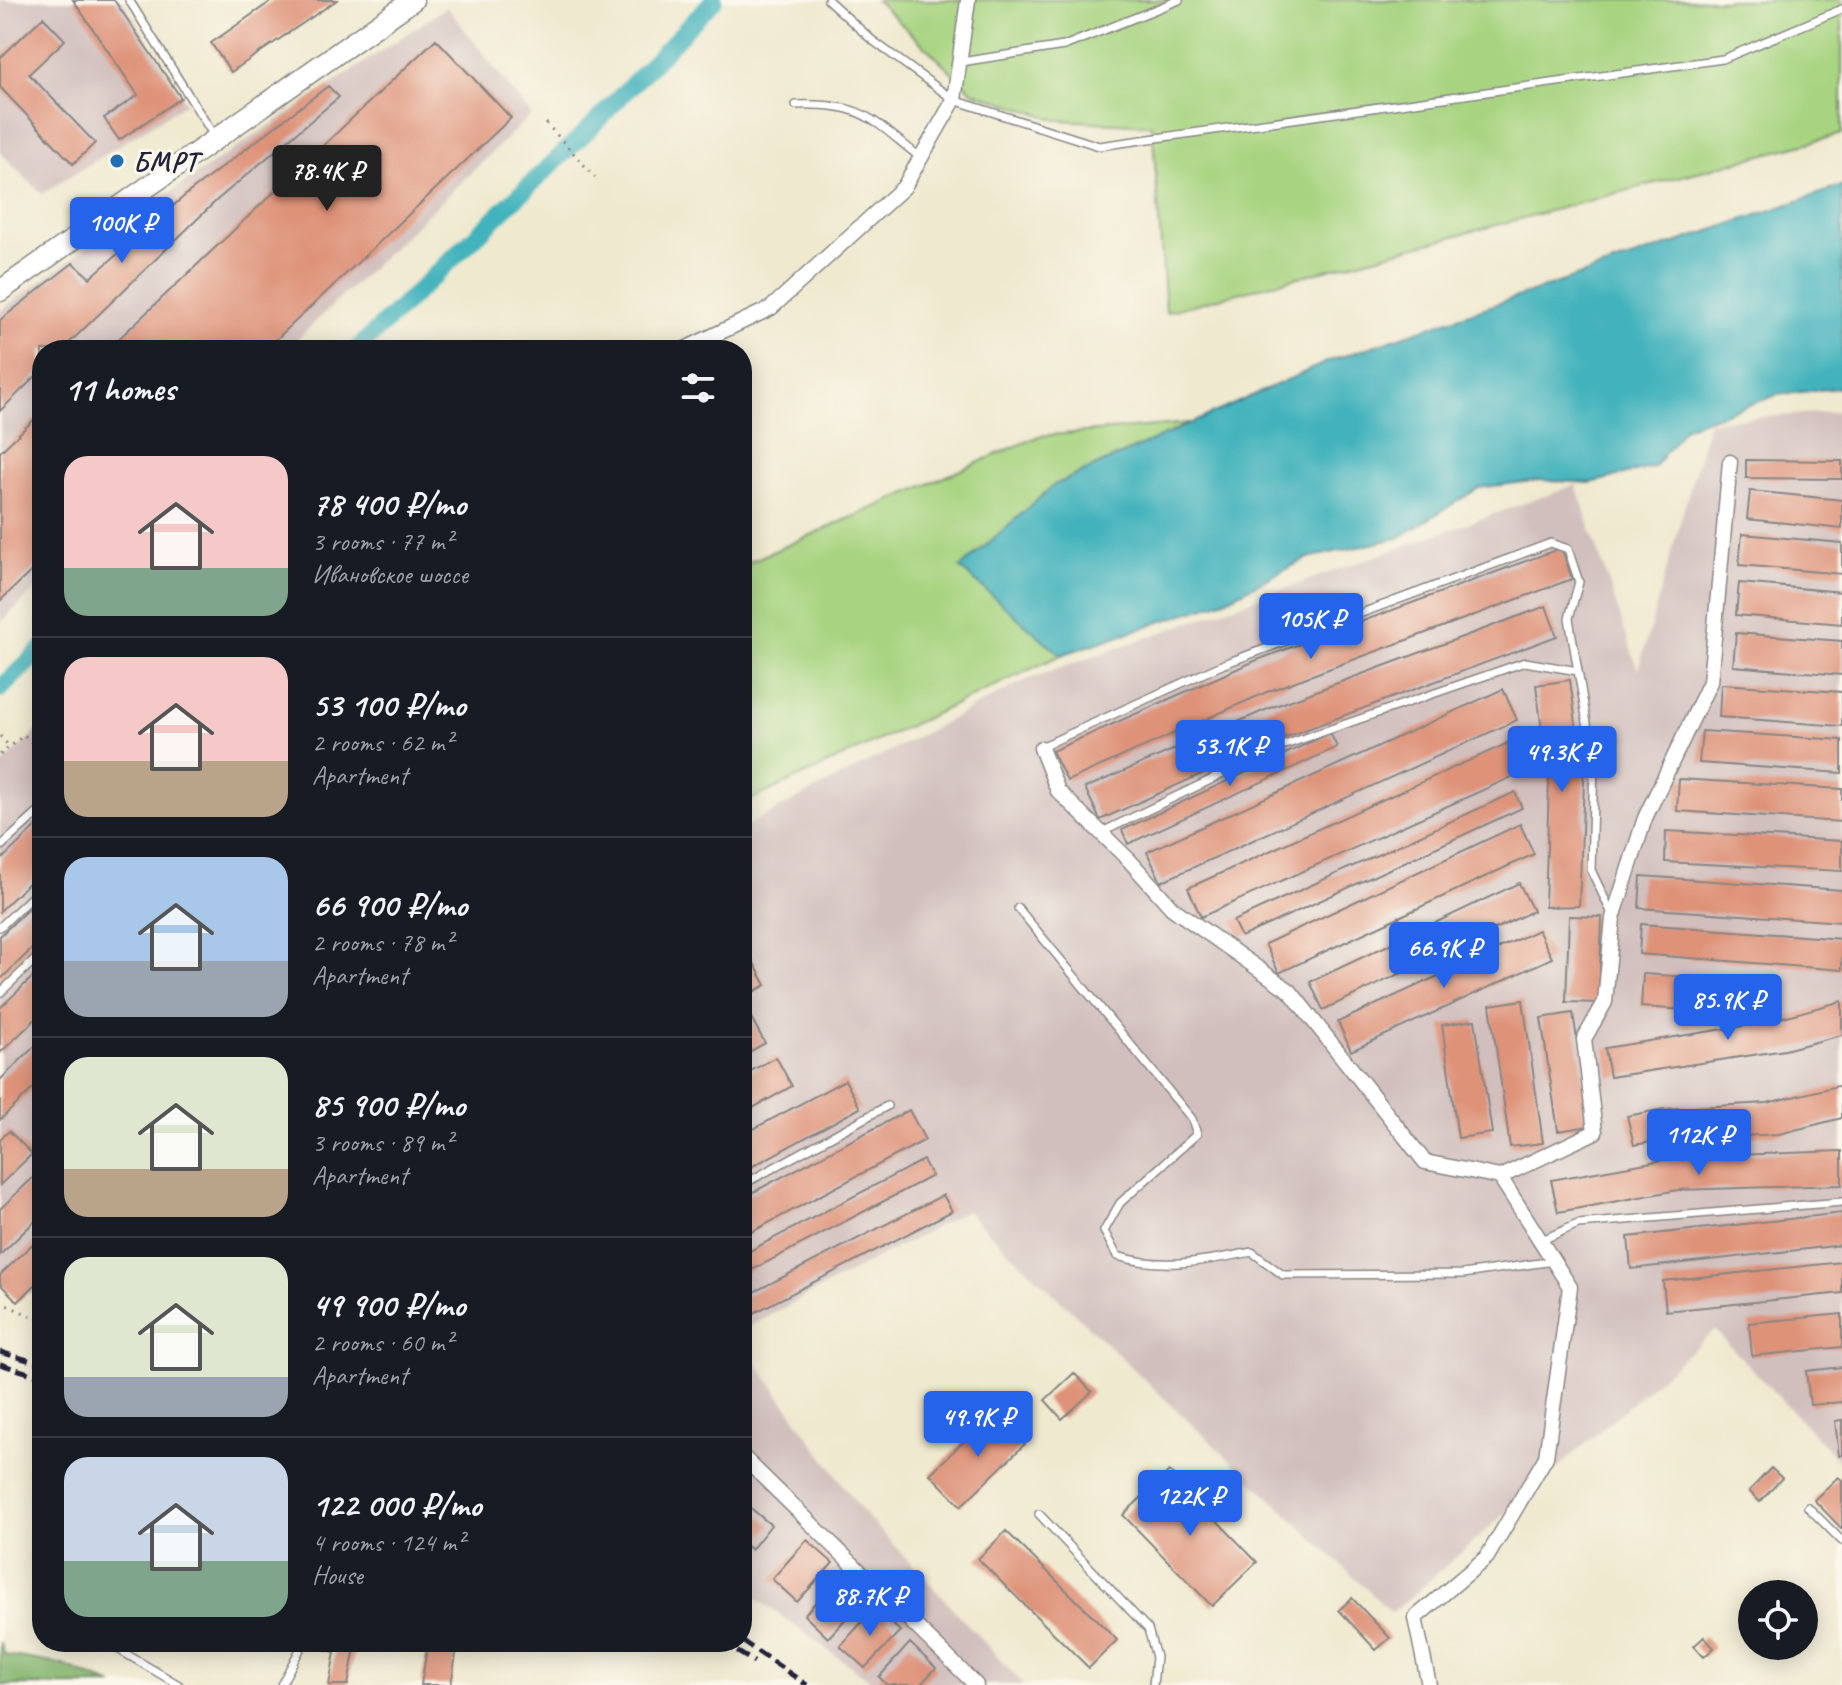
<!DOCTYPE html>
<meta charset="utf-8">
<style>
:root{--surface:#171b24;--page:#242831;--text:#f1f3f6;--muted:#9ea1a6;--line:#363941;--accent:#2563eb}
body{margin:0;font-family:Caveat,sans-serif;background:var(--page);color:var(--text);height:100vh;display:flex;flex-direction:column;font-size:30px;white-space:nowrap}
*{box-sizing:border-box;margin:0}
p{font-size:26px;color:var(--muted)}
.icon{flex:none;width:44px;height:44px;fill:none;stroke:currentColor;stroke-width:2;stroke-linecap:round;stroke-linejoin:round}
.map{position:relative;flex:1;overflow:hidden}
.drawer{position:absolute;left:32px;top:340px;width:720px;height:1312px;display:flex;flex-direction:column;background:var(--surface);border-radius:32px;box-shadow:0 4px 20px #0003}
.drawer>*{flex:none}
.buttons{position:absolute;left:1738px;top:1580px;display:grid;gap:16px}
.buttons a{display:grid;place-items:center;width:80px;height:80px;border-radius:50%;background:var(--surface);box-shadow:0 4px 20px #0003;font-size:40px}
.price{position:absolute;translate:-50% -68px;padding:0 18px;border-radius:8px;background:var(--accent);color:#fff;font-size:26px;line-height:52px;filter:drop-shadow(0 2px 4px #0008)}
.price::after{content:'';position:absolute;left:50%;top:48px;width:24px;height:18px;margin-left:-12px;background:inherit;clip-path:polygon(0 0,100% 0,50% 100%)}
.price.on{background:#222;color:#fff}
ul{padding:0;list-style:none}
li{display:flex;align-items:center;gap:24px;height:200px;padding:0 32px}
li+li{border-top:2px solid var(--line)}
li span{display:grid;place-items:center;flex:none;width:224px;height:160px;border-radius:24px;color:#555}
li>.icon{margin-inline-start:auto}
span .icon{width:96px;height:96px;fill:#fffc;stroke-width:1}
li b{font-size:34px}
h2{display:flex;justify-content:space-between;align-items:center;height:96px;padding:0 32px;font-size:34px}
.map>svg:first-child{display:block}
.industrial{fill:#d1bfbd}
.green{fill:#a8d481;stroke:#657b5e;stroke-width:2}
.forest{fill:#86b66f;stroke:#546c55;stroke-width:2}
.water{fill:#42b2bc;stroke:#326a7c;stroke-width:2}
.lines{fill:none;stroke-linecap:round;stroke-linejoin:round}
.canal{stroke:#42b2bc;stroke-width:18}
.building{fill:#de9379}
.lane-casing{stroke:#888685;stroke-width:10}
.street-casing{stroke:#888685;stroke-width:17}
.secondary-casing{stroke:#888685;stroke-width:23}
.path{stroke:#888685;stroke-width:3;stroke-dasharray:2 6;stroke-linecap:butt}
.lane{stroke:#fff;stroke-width:7}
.street{stroke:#fff;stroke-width:14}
.secondary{stroke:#fff;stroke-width:20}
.rail{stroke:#22223b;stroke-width:5;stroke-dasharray:12 6;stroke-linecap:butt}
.poi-dot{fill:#1f6fb2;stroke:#fbf7ec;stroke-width:3}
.labels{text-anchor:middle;stroke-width:6;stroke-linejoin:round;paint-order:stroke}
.poi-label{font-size:28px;font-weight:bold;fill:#22223b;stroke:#fbf7ec;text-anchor:start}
</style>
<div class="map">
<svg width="1842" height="1685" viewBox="0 0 1842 1685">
<rect width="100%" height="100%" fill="#fbf7ec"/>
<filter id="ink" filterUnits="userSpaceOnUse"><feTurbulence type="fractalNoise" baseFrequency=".0125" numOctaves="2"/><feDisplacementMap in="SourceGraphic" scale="16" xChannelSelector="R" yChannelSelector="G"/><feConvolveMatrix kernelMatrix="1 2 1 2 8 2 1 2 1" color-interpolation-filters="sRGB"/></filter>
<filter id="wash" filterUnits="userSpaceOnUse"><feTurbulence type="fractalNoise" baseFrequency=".006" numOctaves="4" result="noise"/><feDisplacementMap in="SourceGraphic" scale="32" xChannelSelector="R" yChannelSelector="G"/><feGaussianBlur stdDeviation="1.8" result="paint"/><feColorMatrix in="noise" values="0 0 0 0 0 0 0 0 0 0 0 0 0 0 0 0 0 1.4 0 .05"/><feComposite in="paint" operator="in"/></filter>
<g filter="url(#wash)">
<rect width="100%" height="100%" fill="#efe9cf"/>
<path class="industrial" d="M0 0H122L186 103 42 194 0 152Z
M447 7 531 115 286 350H42V583L0 623V311L71 259Z
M1842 411V1464L1715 1330 1392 1613 966 1211 742 1330V828L1024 681 1576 485 1638 670 1709 421Z
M42 726V1297L0 1284V767Z
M742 1343 862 1511 1024 1685H877L742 1588Z"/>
<path class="green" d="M876 0H1842V134L1166 312 1152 125 1057 120 973 92Z
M1191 423 1054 485 961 568 1061 655 742 804V565L1039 436Z"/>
<path class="forest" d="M0 1642 5 1655 60 1664 113 1685H0Z"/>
<path class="water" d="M1842 186V387L1777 395 1685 427 1654 467 1591 483 1540 480 1479 488 1398 538 1308 558 1223 601 1061 655 960 568 1054 485 1329 361Z"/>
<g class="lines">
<path class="canal" d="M356 350 590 128 714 0
M0 689 42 649"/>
</g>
<g id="blocks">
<path class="building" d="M73 0H114L181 98 119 140 104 118 138 95Z
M273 0H337L231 72 211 43Z
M43 17 65 40 29 74 95 143 73 164 0 87V58Z
M436 39 511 118 265 350H107Z
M328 86 339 97 217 200 62 350H42V370L0 411V320L73 263 90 278 188 193Z
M42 412V561L0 601V452Z
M1746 460 1842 461V479L1746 478Z
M1750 491 1842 500V529L1747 519Z
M1742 534 1842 543V574L1739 565Z
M1561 548 1572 579 1269 691 1067 781 1052 751 1257 660Z
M1739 583 1842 592V624L1736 615Z
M1546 606 1557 636 1270 743 1100 820 1085 788 1270 708Z
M1736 633 1842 641V675L1733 666Z
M1570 680 1584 781 1579 906 1545 907 1549 783 1536 685Z
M1721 684 1842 692V726L1719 717Z
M1503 689 1517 720 1161 882 1147 852Z
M1702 731 1842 740V773L1699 763Z
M1330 733 1337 747 1128 844 1122 830Z
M1510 742 1523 772 1201 917 1188 888Z
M1679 779 1842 789V822L1677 811Z
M1515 792 1522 808 1241 937 1233 921Z
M42 821V870L0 911V861Z
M1520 824 1534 854 1279 973 1265 944Z
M1666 831 1842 841V871L1665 862Z
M1641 876 1842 890V922L1639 908Z
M1519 883 1533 911 1323 1010 1310 982Z
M42 895V939L0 980V936Z
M1569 916 1602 917 1599 1003 1566 1002Z
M1641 924 1842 939V970L1639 954Z
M1538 930 1552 958 1351 1051 1338 1022Z
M750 956 766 985 742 998V960Z
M42 968V1013L0 1053V1008Z
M1643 974 1766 982 1764 1010 1748 1014 1641 1007Z
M1523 1000 1543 1143 1510 1147 1490 1005Z
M1842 1001V1035L1785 1050 1610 1077 1605 1048 1762 1023Z
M1573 1013 1590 1126 1558 1131 1541 1018Z
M749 1014 765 1043 742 1056V1018Z
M1475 1020 1492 1133 1458 1138 1442 1025Z
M42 1039V1080L0 1120V1080Z
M776 1057 792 1086 742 1114V1076Z
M845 1080 860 1108 742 1172V1135Z
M1842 1085V1118L1779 1134 1662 1140 1634 1145 1627 1116 1664 1109 1767 1103Z
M909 1110 925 1140 742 1237V1198Z
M9 1131 32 1154 0 1185V1139Z
M1842 1151V1185L1678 1190 1558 1212 1551 1180 1680 1157Z
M923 1160 932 1176 742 1275V1255Z
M42 1169V1214L0 1255V1209Z
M943 1195 952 1211 742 1319V1298Z
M1842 1213V1245L1631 1269 1628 1237Z
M42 1235V1278L18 1302 0 1284V1275Z
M1842 1262V1293L1666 1311 1663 1281Z
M1842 1314V1347L1752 1356 1749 1323Z
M1842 1367V1402L1810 1405 1806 1371Z
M1074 1373 1092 1392 1062 1419 1045 1400Z
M994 1412 1025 1444 961 1506 930 1474Z
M1842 1420V1455L1839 1456 1835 1421Z
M1771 1468 1782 1478 1760 1502 1749 1491Z
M1169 1471 1257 1562 1212 1606 1123 1515Z
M1838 1477 1842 1480V1529L1814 1500Z
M742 1501 771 1525 751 1550 742 1542Z
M1006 1531 1117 1640 1089 1668 978 1559Z
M807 1540 833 1563 797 1602 772 1579Z
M838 1578 863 1600 828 1638 804 1615Z
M1352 1598 1390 1638 1376 1650 1339 1610Z
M875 1608 900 1631 865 1668 840 1646Z
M1704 1637 1714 1648 1704 1657 1694 1646Z
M323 1642H356L348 1685H329L335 1652 322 1649Z
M428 1642H458L451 1685H421Z
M910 1643 936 1668 920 1685H887L879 1677Z"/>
</g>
</g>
<g filter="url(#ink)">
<use href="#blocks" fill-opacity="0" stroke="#888685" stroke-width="2"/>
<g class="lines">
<defs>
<path id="lane" d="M129 0 214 136
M828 0 872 40 954 100 1099 146 1723 59 1842 9
M961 62 1064 46 1179 0
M796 105C864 103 870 118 921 158
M1041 747 1224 664 1551 543 1568 549 1579 582 1569 618 1578 671
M1100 833 1279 747 1525 662 1578 671 1594 763 1591 870 1613 916
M0 847 42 809
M1018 908 1192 1119 1197 1134 1120 1203 1104 1231 1117 1256C1162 1270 1206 1261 1252 1252L1283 1275 1463 1274 1554 1261
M0 927 42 887
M0 993 42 953
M742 1185 887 1106
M1540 1241 1578 1224 1842 1202
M1808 1507 1842 1541
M1039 1514 1148 1629 1156 1657 1153 1685
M111 1645 179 1685
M281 1685 304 1642"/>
<path id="street" d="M683 350 771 308 904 187 954 100 968 0
M1041 748 1058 791 1129 860 1172 908 1290 991 1425 1162 1500 1177
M742 1456 976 1685
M1429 1685 1415 1618 1487 1557 1546 1457 1570 1287 1500 1177 1595 1132 1584 1039 1605 1002 1613 918 1645 818 1710 682 1730 462"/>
<path id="secondary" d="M0 291 413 0"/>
</defs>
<use href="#lane" class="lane-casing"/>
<use href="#street" class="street-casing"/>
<use href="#secondary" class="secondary-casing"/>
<path class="path" d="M546 123 595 177
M0 736 10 747
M0 755 24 735 42 752
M0 1302 42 1321"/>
<use href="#lane" class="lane"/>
<use href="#street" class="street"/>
<use href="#secondary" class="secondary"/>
<path class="rail" d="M0 1352 42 1364
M0 1364 42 1377
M742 1641 807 1685
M722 1642 754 1662"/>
</g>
</g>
<circle class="poi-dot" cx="117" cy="161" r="8"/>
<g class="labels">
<g class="poi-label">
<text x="133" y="171">БМРТ</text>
</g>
</g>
</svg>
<div class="buttons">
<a><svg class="icon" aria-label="locate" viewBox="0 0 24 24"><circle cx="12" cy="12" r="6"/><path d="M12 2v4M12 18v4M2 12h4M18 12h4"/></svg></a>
</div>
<b class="price on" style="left:327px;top:213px">78.4K ₽</b>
<b class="price" style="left:122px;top:265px">100K ₽</b>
<b class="price" style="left:1311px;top:661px">105K ₽</b>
<b class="price" style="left:1230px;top:788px">53.1K ₽</b>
<b class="price" style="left:1562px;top:794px">49.3K ₽</b>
<b class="price" style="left:1444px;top:990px">66.9K ₽</b>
<b class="price" style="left:1728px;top:1042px">85.9K ₽</b>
<b class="price" style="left:1699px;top:1177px">112K ₽</b>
<b class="price" style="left:978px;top:1459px">49.9K ₽</b>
<b class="price" style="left:1190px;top:1538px">122K ₽</b>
<b class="price" style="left:870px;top:1638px">88.7K ₽</b>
<section class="drawer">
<h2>11 homes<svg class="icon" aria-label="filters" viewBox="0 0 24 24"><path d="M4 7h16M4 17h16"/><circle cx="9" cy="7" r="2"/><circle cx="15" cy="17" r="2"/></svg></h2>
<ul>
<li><span style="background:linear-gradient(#f6c9c9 70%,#7fa58c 0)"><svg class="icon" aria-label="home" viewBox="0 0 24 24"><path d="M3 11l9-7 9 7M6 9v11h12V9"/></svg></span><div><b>78 400 ₽/mo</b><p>3 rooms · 77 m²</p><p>Ивановское шоссе</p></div></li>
<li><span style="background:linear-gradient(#f6c9c9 65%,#b9a48a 0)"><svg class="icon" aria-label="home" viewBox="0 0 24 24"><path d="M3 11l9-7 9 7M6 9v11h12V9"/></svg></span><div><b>53 100 ₽/mo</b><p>2 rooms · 62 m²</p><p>Apartment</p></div></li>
<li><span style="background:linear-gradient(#a9c7e8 65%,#9aa5b1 0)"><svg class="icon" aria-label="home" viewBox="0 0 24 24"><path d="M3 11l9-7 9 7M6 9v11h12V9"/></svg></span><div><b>66 900 ₽/mo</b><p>2 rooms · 78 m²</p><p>Apartment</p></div></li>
<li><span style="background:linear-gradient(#dfe7d0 70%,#b9a48a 0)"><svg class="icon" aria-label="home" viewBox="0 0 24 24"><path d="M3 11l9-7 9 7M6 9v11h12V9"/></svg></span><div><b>85 900 ₽/mo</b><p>3 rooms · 89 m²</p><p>Apartment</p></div></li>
<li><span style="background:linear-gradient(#dfe7d0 75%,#9aa5b1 0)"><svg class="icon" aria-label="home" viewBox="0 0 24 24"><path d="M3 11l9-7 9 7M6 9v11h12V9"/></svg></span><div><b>49 900 ₽/mo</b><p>2 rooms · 60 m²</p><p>Apartment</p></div></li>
<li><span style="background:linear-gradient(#c9d6e8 65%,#7fa58c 0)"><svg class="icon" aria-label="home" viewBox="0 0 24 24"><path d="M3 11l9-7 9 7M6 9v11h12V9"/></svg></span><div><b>122 000 ₽/mo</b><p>4 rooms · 124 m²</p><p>House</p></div></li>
</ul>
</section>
</div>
